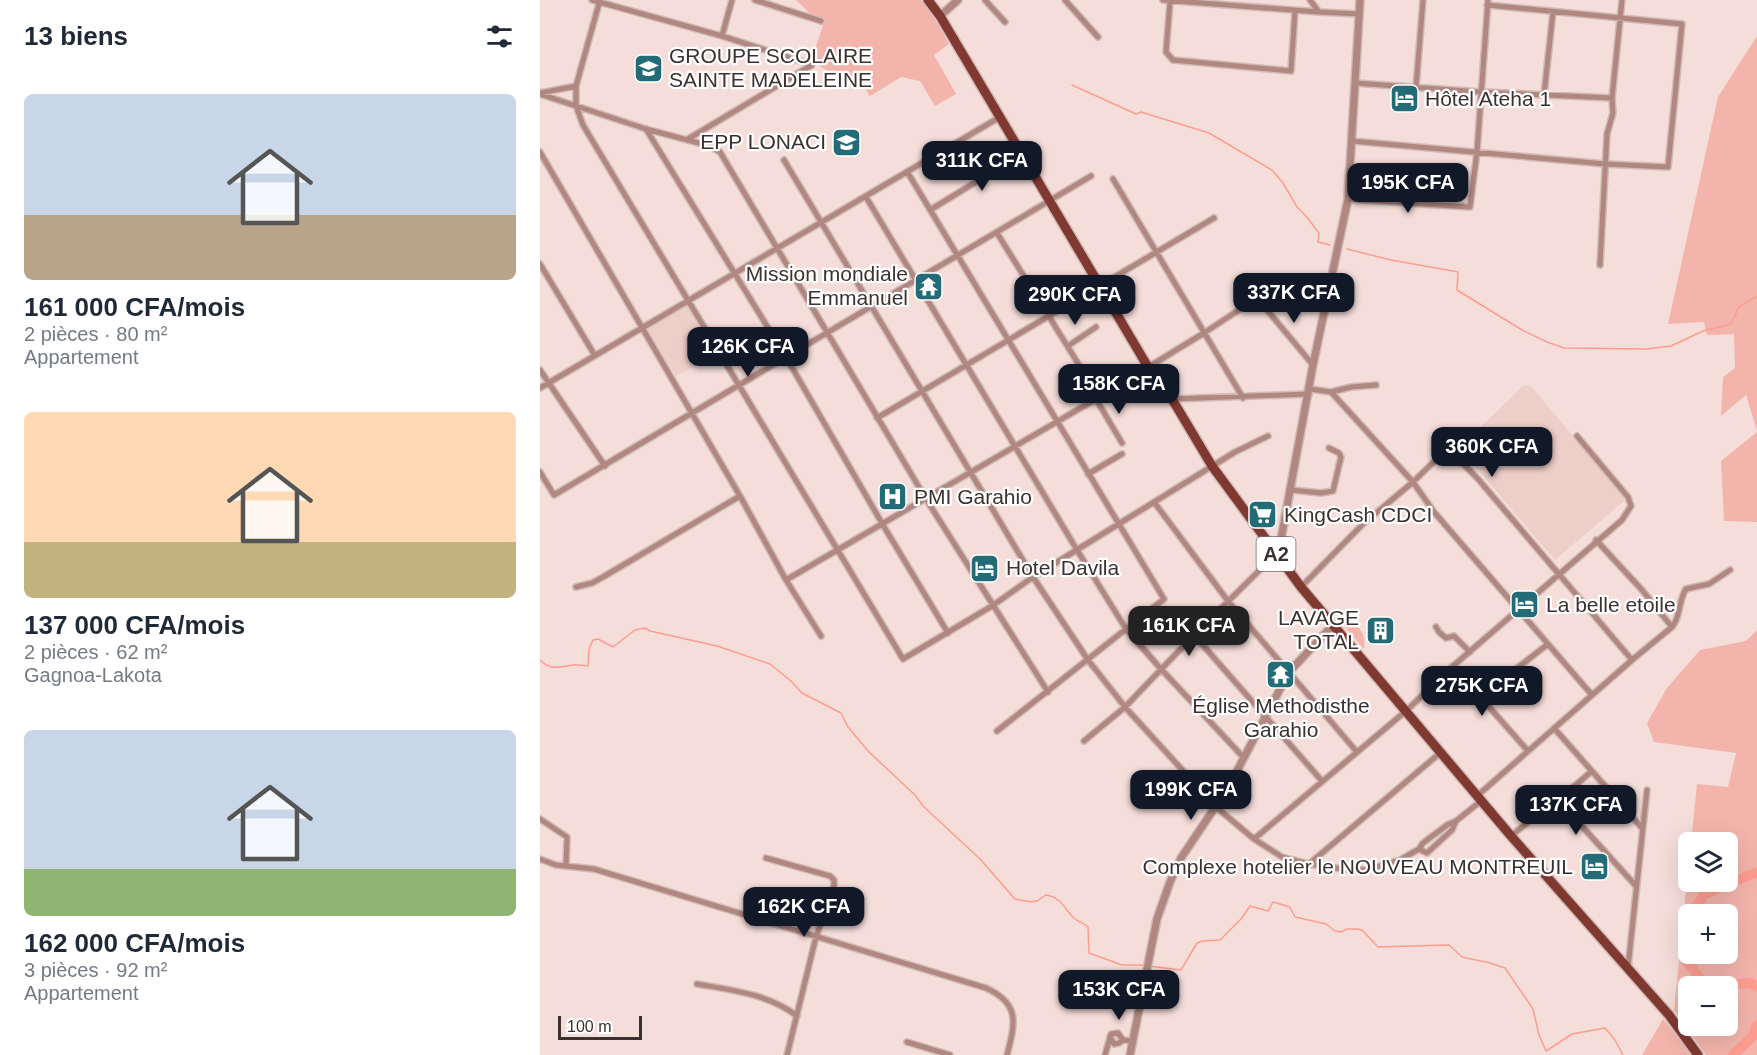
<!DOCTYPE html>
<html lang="fr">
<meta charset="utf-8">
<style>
:root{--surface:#fff;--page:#f6f6f7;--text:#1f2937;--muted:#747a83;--accent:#111827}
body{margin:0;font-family:Helvetica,sans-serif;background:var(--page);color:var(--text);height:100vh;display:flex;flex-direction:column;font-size:22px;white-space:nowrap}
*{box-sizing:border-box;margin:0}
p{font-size:20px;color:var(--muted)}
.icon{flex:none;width:33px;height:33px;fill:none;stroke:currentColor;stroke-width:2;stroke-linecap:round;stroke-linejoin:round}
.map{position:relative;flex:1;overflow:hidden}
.drawer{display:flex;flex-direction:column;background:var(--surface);width:540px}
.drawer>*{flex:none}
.controls{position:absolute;left:1138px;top:832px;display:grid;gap:12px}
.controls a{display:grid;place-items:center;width:60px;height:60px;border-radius:9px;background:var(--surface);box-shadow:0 6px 24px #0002;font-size:30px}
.scale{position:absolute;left:18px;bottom:15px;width:84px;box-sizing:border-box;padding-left:6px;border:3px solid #3b3130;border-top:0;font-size:16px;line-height:21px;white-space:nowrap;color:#3b3130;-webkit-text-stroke:4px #fff;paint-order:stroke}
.price{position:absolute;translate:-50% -51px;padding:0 14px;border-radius:12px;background:var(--accent);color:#fff;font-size:20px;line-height:39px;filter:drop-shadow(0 2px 3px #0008)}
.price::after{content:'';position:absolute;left:50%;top:36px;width:18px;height:14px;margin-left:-9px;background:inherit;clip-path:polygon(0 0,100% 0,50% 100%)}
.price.selected{background:#222;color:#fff}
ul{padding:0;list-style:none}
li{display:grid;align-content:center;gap:12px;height:318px;padding:0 24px}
li span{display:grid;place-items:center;height:186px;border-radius:9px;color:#555}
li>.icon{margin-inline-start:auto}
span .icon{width:108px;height:108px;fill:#fffc;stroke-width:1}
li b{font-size:26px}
h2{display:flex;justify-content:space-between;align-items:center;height:72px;padding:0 24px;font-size:26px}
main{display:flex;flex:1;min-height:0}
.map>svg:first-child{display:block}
.built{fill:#eecec9}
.green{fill:#f3b5ab;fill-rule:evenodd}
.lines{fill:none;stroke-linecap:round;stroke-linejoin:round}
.stream{stroke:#fd9d90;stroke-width:1.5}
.river{stroke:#fd9d90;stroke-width:10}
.minor-casing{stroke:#d0bbb7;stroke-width:8}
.tertiary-casing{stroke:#d0bbb7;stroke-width:10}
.primary-casing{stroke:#d0bbb7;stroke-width:12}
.minor{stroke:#b18781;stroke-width:5}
.tertiary{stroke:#b18781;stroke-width:7}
.primary{stroke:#803931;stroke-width:9}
.labels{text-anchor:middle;stroke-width:4.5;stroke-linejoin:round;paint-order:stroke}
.shield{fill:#fff;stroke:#766f6e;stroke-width:1.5}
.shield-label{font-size:20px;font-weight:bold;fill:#3b3130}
.poi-label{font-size:21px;fill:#3b3130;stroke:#fff;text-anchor:start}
</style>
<main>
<section class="drawer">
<h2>13 biens<svg class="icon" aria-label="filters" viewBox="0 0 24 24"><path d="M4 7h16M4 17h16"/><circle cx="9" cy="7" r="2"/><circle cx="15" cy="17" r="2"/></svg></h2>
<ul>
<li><span style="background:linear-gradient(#c9d6e8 65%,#b9a48a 0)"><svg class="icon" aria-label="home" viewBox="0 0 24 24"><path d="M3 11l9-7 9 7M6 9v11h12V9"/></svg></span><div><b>161 000 CFA/mois</b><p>2 pièces · 80 m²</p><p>Appartement</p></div></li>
<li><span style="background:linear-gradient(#ffd9b3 70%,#c2b280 0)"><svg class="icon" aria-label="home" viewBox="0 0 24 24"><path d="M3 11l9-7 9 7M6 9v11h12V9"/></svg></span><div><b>137 000 CFA/mois</b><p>2 pièces · 62 m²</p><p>Gagnoa-Lakota</p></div></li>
<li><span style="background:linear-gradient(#c9d6e8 75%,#8fb573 0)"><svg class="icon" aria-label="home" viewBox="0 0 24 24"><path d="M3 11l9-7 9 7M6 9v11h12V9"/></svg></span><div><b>162 000 CFA/mois</b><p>3 pièces · 92 m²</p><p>Appartement</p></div></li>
</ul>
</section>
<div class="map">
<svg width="1217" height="1055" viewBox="0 0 1217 1055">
<rect width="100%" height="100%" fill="#f5ddd9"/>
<path class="built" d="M148 305 176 354 136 376 107 329Z
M984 385 991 386 1086 499 1015 560 921 450V446Z"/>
<path class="green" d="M256 0H381L395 19 409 44 394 55 416 94 395 106 380 81 361 77 330 96 324 87 291 73 271 61 283 26Z
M1217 36V431L1206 395 1181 416 1183 377 1195 368 1194 334 1167 335 1164 322 1128 324 1178 97Z
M1217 432V522L1184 521 1181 461Z
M799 620C816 620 827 632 824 649Z
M1217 630V1055H1166L1134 1010 1149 861V882H1188V843H1151L1157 784 1188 787 1196 753 1114 742 1107 723 1127 688 1160 650 1206 641ZM1149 915H1188V954H1149ZM1149 987H1188V1026H1149Z
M1123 1019 1152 1055H1102Z"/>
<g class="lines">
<path class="stream" d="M532 85 596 114 601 112 669 133 732 170 743 183 757 207 766 216 779 233 778 242 790 245
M807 249 851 260 918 272 917 290 982 330 1007 342 1024 348 1106 349 1131 346 1163 331 1191 324 1199 307 1217 296
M0 660C11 671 19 667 33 665 38 664 42 666 48 666L49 649 53 640 58 639 73 647 95 630 105 628 110 631 177 646 230 664 251 681 262 693 301 713 308 727 329 752 375 795 383 806 440 859 475 899 491 902 497 901 506 895C521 897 525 910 535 919 539 922 544 923 548 927L549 953 582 965H604
M609 966 641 970 657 943 662 941 680 940 701 919 710 906 728 911 733 902 750 907 755 917 786 924 795 931 801 932 807 929H818L823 931 838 947 909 945 922 957 950 963 965 968 993 1009 999 1035 1006 1051 1032 1034 1065 1028 1075 1040 1083 1055"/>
<path class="river" d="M1150 915 1165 894 1217 872
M1149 917 1145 959 1166 986 1211 983 1217 987
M1193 1055 1213 1036 1217 1025"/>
<defs>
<path id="minor" d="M52 0 182 36 272 65 148 139
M60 0 36 86V106L43 125 363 659 452 606 493 577 695 452 728 436
M215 0 281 21
M445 0 465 22
M525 0 558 37
M623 0 779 12 770 0
M630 2 626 52 633 60 751 71 755 11
M779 12 820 14
M182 36 192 0
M815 83 941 92 1072 98
M876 87 883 0
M0 93 36 86
M0 94 106 129 170 146 180 152 386 499 508 692
M1004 95 1013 12
M106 129 246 357 343 525 408 633
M812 141 1065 164 1128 167 1142 24 947 5
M0 152 200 496 246 580 281 636
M244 160 493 577 548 660 585 707 676 807 714 839 742 857 769 864 802 869 826 870 860 860 879 849 883 843 907 825 916 821 941 801
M368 173 624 599 457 731
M573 179 703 398
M326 197 537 550 586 629 621 669 704 758
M808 199 930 207 937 152 948 0
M390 210 482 154
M457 233 559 397
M0 264 54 354
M1060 265 1067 134 1073 113 1072 98 1082 0
M528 346 556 327
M0 370 65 466
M0 388 460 117
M770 389 791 392 873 482 894 512 1052 695
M791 392 811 387 836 385
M556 399 582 443
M633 399 769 394
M337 418 674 218
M0 472 14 495 551 176
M548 474 582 454
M752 490 781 493 793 491 801 457 799 453 789 448
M614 502 688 601 817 752
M1056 540 1102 590 1132 627
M246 580 556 399 664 333 717 298 773 365
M36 587 52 583 63 577 200 496
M761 587 823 524 873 482 904 452H912L938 479 1092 660
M896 627 899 632 906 638 914 636 930 652
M654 635 782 781
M913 666 988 751
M940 697 1008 644
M1014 728 1102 828
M544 741 585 707 654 635 736 554
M937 796 1092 660 1132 627C1141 617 1138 601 1146 589L1169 584 1190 570
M1017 801 1052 771
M0 819 27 837 26 866
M971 836 1014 801 1020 802 1096 886
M714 839 866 711 913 666 1082 520 1091 506 1088 497 1037 436
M879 849 887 853 912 830 916 821
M226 858 290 876 294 880V886L276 937 247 1055
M0 859 16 865 54 869 446 988C481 1004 475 1024 467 1055
M769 864 900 753
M1088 967 1107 790
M157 984C191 990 229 994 257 1016
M570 1037 574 1044 579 1043 583 1040 593 1041
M367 1042 410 1055
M565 1055 571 1034 578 1033 583 1040"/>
<path id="tertiary" d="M400 16 418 0
M736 554 739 550 773 365 808 199 820 0
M590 1055 617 919 630 882 641 858 688 788 749 672 793 625"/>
<path id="primary" d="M388 0 400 16 608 367 632 399 672 466 761 587 971 836 1129 1015 1158 1055"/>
</defs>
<use href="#minor" class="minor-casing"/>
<use href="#tertiary" class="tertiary-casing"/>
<use href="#primary" class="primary-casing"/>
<use href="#minor" class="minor"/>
<use href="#tertiary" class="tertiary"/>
<use href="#primary" class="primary"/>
</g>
<defs>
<symbol id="school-square" viewBox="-11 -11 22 22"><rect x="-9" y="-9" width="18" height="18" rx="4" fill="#236c77" stroke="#fff"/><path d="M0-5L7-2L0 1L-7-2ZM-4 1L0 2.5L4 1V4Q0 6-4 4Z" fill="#fff"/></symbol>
<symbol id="hotel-square" viewBox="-11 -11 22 22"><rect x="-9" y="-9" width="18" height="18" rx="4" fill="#236c77" stroke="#fff"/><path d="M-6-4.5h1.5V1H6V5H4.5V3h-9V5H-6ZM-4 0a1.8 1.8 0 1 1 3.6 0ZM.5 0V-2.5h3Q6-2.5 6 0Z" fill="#fff"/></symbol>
<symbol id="temple-square" viewBox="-11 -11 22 22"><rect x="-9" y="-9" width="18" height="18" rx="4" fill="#236c77" stroke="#fff"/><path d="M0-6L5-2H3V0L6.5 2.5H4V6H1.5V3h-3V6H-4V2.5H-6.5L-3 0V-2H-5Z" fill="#fff"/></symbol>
<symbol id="hospital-square" viewBox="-11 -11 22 22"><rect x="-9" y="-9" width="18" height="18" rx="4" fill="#236c77" stroke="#fff"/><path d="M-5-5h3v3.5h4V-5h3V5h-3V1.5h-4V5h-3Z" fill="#fff"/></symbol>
<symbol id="supermarket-square" viewBox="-11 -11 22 22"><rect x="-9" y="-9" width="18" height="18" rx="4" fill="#236c77" stroke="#fff"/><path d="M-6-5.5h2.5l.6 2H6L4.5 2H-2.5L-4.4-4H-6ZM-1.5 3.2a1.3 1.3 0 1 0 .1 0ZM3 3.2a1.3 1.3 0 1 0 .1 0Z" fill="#fff"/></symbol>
<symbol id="building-square" viewBox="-11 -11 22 22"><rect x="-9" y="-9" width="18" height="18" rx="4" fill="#236c77" stroke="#fff"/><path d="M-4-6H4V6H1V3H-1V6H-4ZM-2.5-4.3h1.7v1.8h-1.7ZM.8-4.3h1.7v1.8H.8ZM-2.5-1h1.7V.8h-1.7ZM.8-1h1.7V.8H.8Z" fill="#fff"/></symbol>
</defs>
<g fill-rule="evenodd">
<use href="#school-square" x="92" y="52" width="33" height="33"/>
<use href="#hotel-square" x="848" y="82" width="33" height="33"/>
<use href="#school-square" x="290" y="126" width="33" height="33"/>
<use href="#temple-square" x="372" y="270" width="33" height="33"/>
<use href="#hospital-square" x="336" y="480" width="33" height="33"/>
<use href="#supermarket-square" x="706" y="498" width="33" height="33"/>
<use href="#hotel-square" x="428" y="552" width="33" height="33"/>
<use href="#hotel-square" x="968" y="588" width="33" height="33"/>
<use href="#building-square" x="824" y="614" width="33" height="33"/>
<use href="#temple-square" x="724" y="658" width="33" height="33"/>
<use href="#hotel-square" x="1038" y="850" width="33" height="33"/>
</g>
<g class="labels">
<rect class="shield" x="716.5" y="537" width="39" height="34" rx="4.5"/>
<g class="shield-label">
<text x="736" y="561">A2</text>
</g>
<g class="poi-label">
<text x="129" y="63">GROUPE SCOLAIRE<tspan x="129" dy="24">SAINTE MADELEINE</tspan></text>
<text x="885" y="106">Hôtel Ateha 1</text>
<text x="286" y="149" text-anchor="end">EPP LONACI</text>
<text x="368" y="281" text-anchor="end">Mission mondiale<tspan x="368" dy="24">Emmanuel</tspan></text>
<text x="374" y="504">PMI Garahio</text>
<text x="744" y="522">KingCash CDCI</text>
<text x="466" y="575">Hotel Davila</text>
<text x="1006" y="612">La belle etoile</text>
<text x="819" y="625" text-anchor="end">LAVAGE<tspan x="819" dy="24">TOTAL</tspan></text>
<text x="741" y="713" text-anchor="middle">Église Methodisthe<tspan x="741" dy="24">Garahio</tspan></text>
<text x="1033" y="874" text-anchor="end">Complexe hotelier le NOUVEAU MONTREUIL</text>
</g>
</g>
</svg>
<div class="controls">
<a><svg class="icon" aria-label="layers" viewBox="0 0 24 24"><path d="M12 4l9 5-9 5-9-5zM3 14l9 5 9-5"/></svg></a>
<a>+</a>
<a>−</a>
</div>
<div class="scale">100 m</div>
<b class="price" style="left:442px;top:192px">311K CFA</b>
<b class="price" style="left:868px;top:214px">195K CFA</b>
<b class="price" style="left:754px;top:324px">337K CFA</b>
<b class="price" style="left:535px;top:326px">290K CFA</b>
<b class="price" style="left:208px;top:378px">126K CFA</b>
<b class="price" style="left:579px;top:415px">158K CFA</b>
<b class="price" style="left:952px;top:478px">360K CFA</b>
<b class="price selected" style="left:649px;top:657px">161K CFA</b>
<b class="price" style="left:942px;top:717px">275K CFA</b>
<b class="price" style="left:651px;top:821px">199K CFA</b>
<b class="price" style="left:1036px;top:836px">137K CFA</b>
<b class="price" style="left:264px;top:938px">162K CFA</b>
<b class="price" style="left:579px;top:1021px">153K CFA</b>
</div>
</main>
